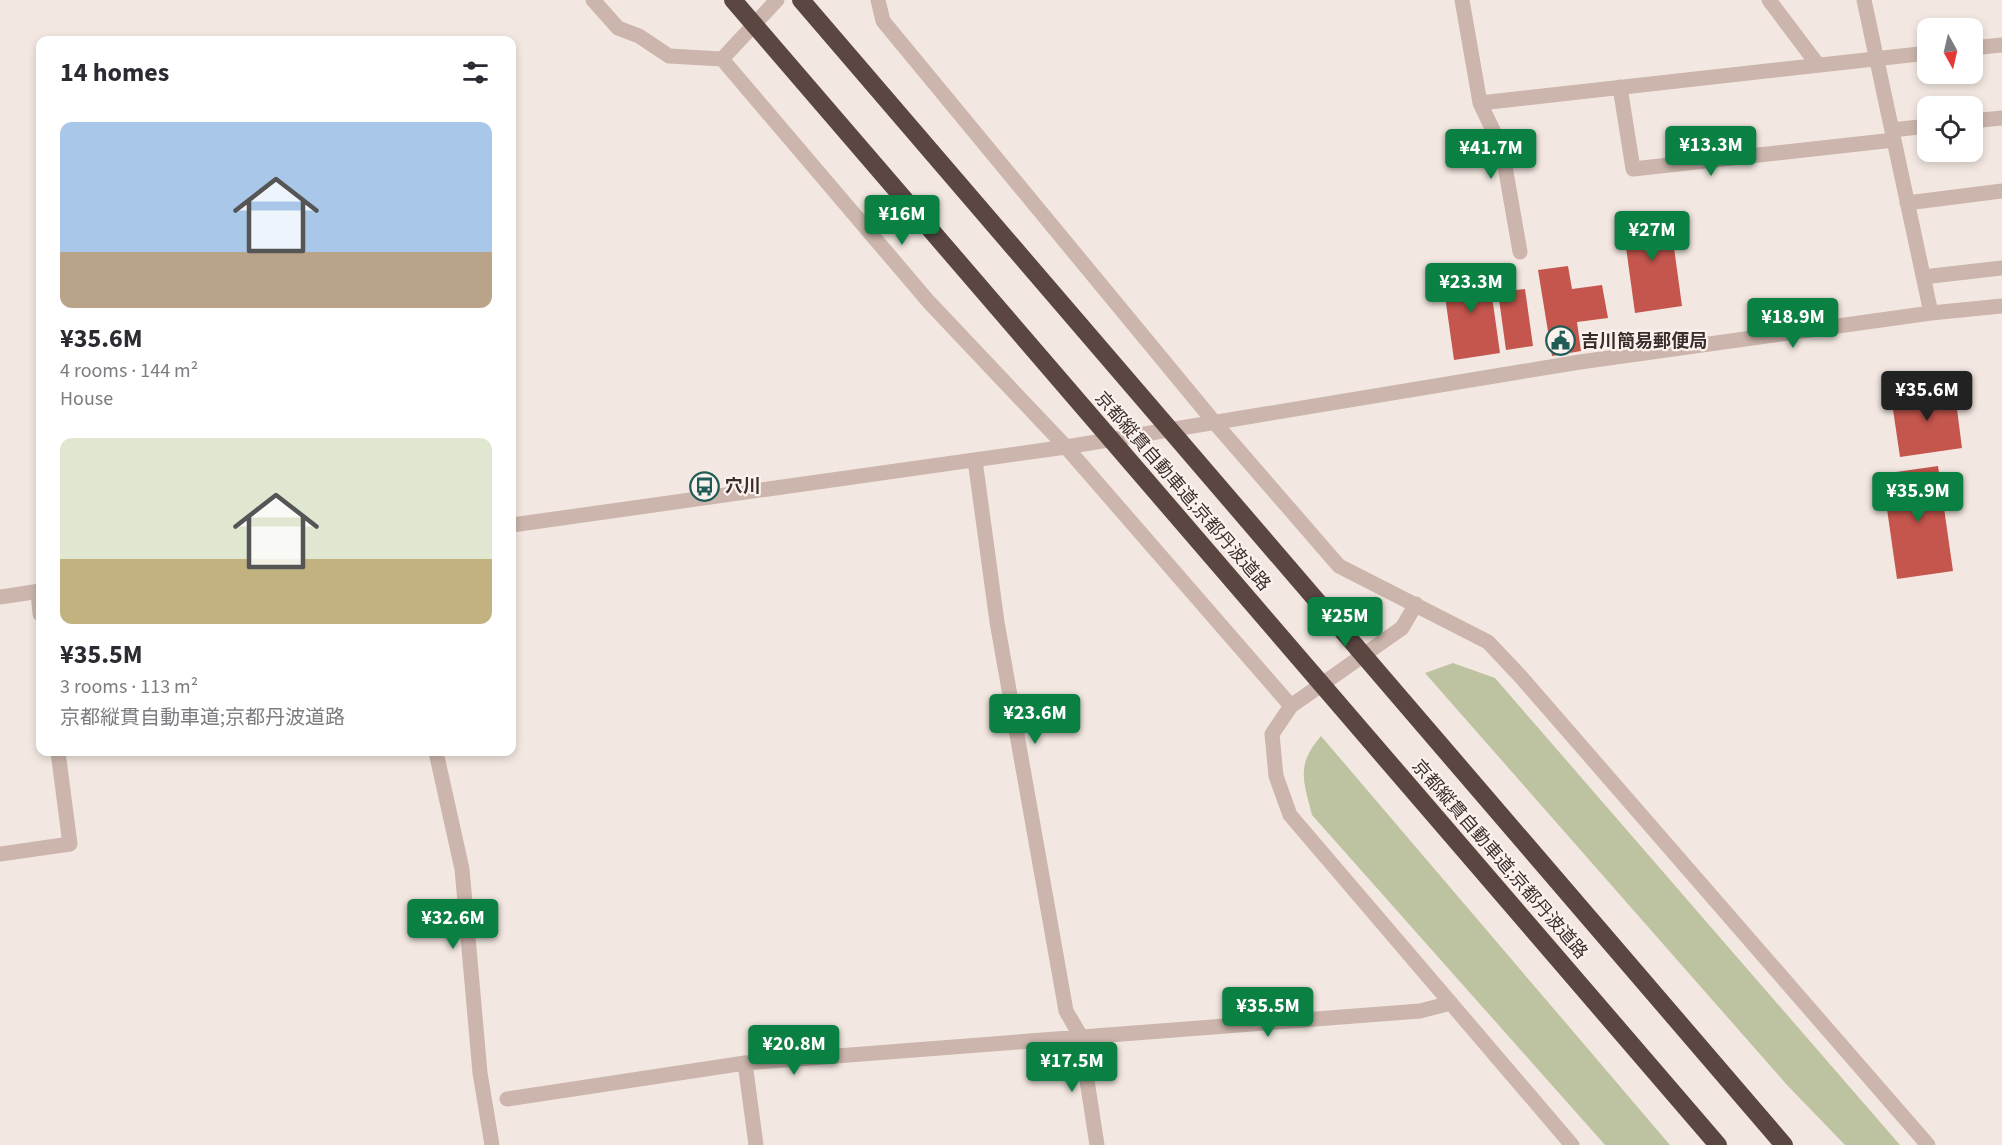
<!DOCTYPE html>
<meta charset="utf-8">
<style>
:root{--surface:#fff;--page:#f2f2f3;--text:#2b2b33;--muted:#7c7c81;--accent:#0b8043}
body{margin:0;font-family:"Source Sans 3","Noto Sans JP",sans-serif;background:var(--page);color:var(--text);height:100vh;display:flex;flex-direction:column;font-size:22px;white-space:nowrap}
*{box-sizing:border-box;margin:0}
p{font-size:20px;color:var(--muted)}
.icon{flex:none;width:33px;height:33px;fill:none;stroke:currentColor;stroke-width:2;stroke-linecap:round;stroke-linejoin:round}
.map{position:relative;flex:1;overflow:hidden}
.side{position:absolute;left:36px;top:36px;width:480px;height:720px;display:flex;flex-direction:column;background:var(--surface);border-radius:12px;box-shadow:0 3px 9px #0003}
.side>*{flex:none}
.needle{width:39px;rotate:172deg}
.fabs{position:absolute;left:1917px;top:18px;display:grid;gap:12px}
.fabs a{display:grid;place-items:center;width:66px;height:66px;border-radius:12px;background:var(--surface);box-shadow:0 3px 9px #0003;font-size:30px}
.price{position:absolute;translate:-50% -51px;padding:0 14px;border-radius:6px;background:var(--accent);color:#fff;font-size:20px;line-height:39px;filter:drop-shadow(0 2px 3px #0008)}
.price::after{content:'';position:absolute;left:50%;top:36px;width:18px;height:14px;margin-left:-9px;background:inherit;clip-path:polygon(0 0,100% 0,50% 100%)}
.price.on{background:#222;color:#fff}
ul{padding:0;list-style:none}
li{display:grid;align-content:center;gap:12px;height:318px;padding:0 24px}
li span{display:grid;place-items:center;height:186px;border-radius:12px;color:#555}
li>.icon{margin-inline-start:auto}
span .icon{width:108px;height:108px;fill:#fffc;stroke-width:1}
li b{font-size:26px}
h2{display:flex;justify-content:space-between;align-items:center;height:72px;padding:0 24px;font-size:26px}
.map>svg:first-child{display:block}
.green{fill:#bdc3a0}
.building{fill:#c5564d}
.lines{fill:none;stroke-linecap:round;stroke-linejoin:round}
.minor{stroke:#ccb5ac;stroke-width:15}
.motorway{stroke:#5b4642;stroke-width:18}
.labels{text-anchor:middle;stroke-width:4.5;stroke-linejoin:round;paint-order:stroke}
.poi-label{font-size:18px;font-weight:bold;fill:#3a2d2b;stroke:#fbf2ee;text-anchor:start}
.street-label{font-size:18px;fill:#3a2d2b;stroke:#fbf2ee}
</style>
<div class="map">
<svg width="2002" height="1145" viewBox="0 0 2002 1145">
<rect width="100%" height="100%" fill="#f3e8e1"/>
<path class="green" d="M1453 663 1495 678 1900 1145H1845L1787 1085 1425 673Z
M1321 736 1670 1145H1605L1312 815C1303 780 1296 765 1321 736Z"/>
<path class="building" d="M1669 211 1682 306 1635 313 1622 218Z
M1568 266 1572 289 1602 285 1608 318 1577 322 1581 351 1552 356 1538 270Z
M1488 268 1500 353 1454 360 1442 275Z
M1525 289 1533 346 1506 350 1498 292Z
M1954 386 1962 448 1900 457 1891 396Z
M1938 466 1953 571 1897 579 1882 474Z"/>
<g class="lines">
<path class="minor" d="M593 0 618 28 639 36 669 56 722 59 928 301 1066 447 1291 706 1272 734 1276 776 1290 815 1572 1145
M878 0 883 21 1215 423 1339 566 1488 642 1521 677 1928 1145
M1462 0 1480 103 1502 149 1520 252
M1769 0 1818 65
M1864 0 1931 313
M1972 48 2002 45
M722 59 777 0
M1620 87 1633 169 1894 140
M1480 103 1928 53
M1972 121 2002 118
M1892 130 1928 126
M1907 203 2002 191
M1923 277 2002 268
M975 460 997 622 1066 1011 1080 1035 1097 1145
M512 525 1066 447 1580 362 1931 313 2002 306
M38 592 40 614
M0 597 40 591
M1291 706 1402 628 1416 604
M436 752 462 869 480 1073 492 1145
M0 854 70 844 58 752
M745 1063 756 1145
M507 1099 745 1063 1420 1011 1451 1003"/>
<path class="motorway" d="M733 0 1718 1145
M801 0 1784 1145"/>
</g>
<defs>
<symbol id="civic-ring" viewBox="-11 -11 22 22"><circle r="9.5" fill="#fbf2ee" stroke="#205c56" stroke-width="1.5"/><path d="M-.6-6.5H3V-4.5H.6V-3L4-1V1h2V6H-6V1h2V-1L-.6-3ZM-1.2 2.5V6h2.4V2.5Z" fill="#205c56"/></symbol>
<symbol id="bus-ring" viewBox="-11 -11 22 22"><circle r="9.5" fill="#fbf2ee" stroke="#205c56" stroke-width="1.5"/><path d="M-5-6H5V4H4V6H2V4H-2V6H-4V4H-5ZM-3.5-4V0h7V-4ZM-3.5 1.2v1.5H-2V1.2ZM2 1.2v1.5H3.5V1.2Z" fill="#205c56"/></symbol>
</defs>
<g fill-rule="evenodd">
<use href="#civic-ring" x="1544" y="324" width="33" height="33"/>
<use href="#bus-ring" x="688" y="470" width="33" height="33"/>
</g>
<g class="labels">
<g class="poi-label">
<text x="1581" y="347">吉川簡易郵便局</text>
<text x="725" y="492">穴川</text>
</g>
<g class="street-label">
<text transform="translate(1183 491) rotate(49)" y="6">京都縦貫自動車道;京都丹波道路</text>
<text transform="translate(1500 859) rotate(49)" y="6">京都縦貫自動車道;京都丹波道路</text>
</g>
</g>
</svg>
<div class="fabs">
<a><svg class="needle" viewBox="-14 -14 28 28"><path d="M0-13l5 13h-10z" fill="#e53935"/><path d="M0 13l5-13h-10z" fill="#7c7c81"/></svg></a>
<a><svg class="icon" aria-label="locate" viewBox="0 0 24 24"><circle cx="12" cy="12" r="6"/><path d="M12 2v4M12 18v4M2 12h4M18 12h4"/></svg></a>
</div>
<b class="price" style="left:1711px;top:177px">¥13.3M</b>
<b class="price" style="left:1491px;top:180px">¥41.7M</b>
<b class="price" style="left:902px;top:246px">¥16M</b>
<b class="price" style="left:1652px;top:262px">¥27M</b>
<b class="price" style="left:1471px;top:314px">¥23.3M</b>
<b class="price" style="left:1793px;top:349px">¥18.9M</b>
<b class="price on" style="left:1927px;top:422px">¥35.6M</b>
<b class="price" style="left:1918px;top:523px">¥35.9M</b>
<b class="price" style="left:1345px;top:648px">¥25M</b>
<b class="price" style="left:1035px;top:745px">¥23.6M</b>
<b class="price" style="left:453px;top:950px">¥32.6M</b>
<b class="price" style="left:1268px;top:1038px">¥35.5M</b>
<b class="price" style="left:794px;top:1076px">¥20.8M</b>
<b class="price" style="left:1072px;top:1093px">¥17.5M</b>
<section class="side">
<h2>14 homes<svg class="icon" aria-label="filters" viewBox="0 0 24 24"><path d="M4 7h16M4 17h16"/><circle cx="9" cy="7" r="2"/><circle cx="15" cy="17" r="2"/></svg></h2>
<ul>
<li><span style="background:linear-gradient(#a9c7e8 70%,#b9a48a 0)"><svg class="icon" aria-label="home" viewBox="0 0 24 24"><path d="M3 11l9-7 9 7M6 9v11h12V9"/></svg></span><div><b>¥35.6M</b><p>4 rooms · 144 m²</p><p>House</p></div></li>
<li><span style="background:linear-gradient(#dfe7d0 65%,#c2b280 0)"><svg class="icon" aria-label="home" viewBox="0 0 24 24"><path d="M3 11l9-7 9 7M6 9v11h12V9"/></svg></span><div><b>¥35.5M</b><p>3 rooms · 113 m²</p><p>京都縦貫自動車道;京都丹波道路</p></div></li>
</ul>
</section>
</div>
